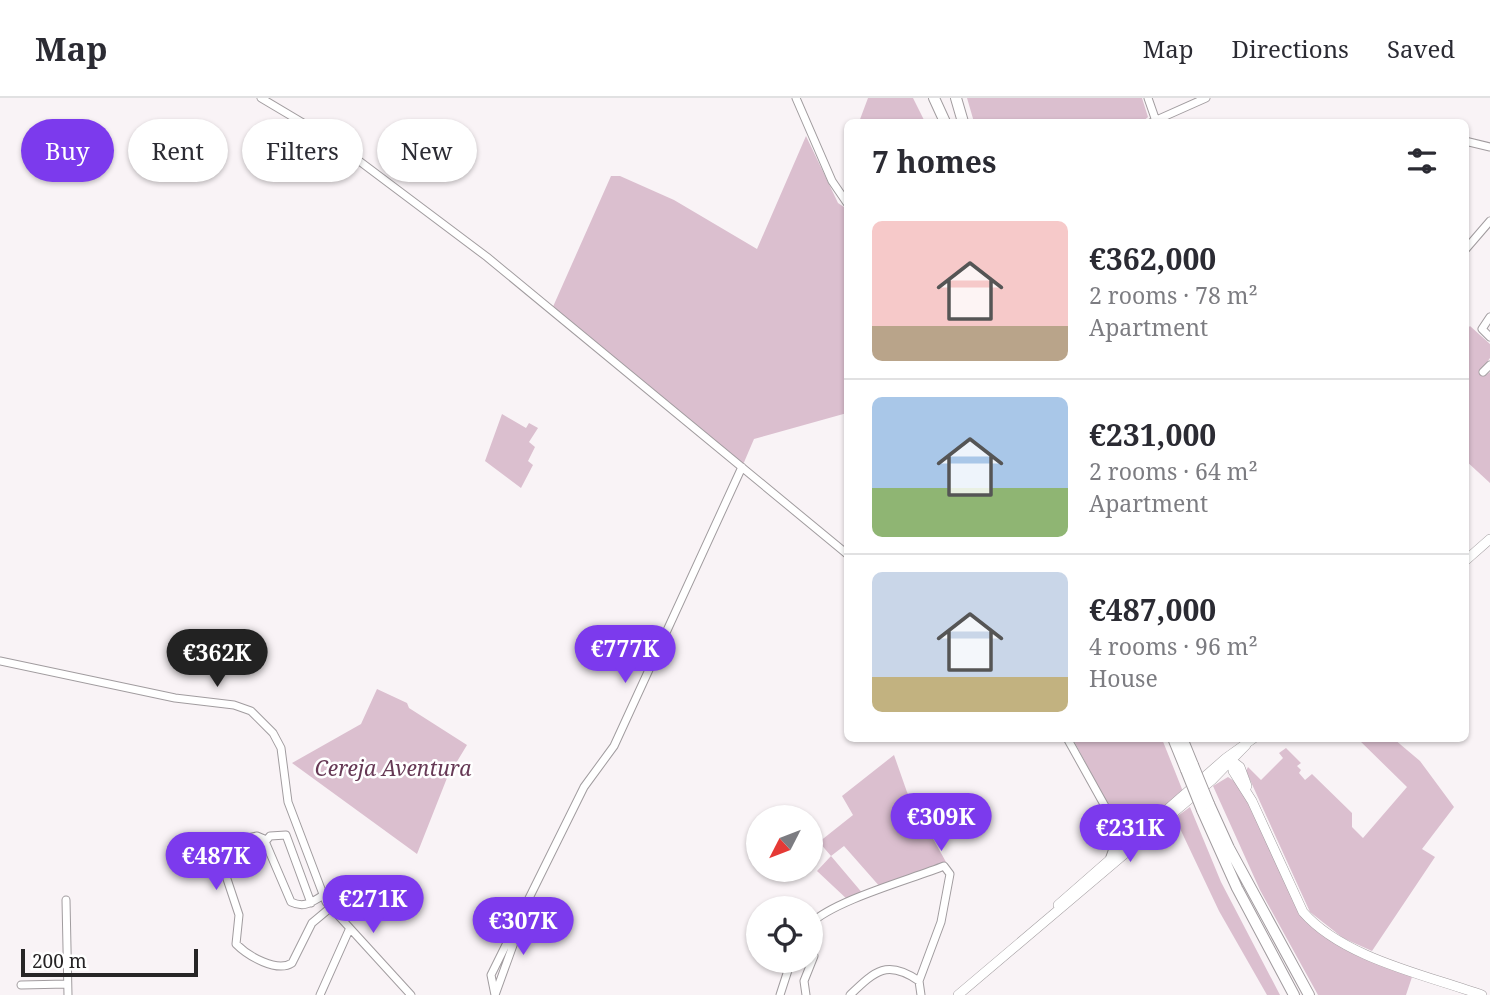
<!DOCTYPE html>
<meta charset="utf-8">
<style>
:root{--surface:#fff;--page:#f2f2f3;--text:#2b2b33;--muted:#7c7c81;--line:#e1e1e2;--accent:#7c3aed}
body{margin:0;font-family:"Noto Serif",serif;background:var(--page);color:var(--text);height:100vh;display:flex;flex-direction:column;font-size:26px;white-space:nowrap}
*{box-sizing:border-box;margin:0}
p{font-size:23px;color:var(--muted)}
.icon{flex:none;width:38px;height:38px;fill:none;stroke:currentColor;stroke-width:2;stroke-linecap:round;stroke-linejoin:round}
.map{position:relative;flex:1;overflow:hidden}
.sheet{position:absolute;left:844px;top:21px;width:625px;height:623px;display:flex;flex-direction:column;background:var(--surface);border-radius:10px;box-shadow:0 2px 5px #0004}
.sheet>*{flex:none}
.banner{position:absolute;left:21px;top:21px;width:665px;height:63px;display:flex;gap:14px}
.needle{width:46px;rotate:228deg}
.tools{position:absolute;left:746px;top:707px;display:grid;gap:14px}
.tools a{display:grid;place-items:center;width:77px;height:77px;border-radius:50%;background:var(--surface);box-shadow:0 2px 5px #0004;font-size:35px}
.scale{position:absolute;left:21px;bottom:18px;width:177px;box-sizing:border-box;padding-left:7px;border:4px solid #272526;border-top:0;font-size:19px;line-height:24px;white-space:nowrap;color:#272526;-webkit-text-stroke:5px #fff;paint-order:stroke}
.price{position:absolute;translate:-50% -60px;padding:0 16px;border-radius:24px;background:var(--accent);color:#fff;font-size:23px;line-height:46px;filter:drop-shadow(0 2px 4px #0008)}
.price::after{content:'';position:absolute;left:50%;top:42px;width:21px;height:16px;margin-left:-10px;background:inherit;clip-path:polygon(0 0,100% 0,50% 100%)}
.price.selected{background:#222;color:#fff}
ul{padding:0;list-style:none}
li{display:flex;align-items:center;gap:21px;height:175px;padding:0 28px}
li+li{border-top:2px solid var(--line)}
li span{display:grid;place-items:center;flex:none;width:196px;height:140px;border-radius:10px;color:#555}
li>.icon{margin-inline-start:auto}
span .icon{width:84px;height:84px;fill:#fffc;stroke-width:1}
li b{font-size:30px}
h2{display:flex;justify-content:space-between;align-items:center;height:84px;padding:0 28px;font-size:30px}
.tag{padding:0 24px;border-radius:32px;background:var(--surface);box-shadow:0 2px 5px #0004;font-size:24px;line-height:63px}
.tag.selected{background:var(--accent);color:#fff}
header{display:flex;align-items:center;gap:42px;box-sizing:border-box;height:98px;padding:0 35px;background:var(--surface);border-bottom:2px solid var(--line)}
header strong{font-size:33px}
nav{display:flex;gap:38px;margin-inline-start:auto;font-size:24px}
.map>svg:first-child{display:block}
.green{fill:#dbbfcf}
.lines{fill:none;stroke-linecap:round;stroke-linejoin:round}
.minor-casing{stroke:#a19c9f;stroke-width:9}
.major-casing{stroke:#a19c9f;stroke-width:10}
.highway-casing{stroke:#a19c9f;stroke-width:12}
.minor{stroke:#fff;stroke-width:7}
.major{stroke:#fff;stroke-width:9}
.highway{stroke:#fff;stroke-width:10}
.highway-bridge-casing{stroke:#a19c9f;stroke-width:12;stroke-linecap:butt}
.highway-bridge{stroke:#fff;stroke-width:10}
.labels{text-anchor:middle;stroke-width:5;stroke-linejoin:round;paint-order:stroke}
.park-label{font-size:21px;font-style:italic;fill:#663955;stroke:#fff}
</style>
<header>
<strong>Map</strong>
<nav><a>Map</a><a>Directions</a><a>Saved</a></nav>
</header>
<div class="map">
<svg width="1490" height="897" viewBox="0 0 1490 897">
<rect width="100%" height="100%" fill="#f9f3f6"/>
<path class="green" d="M868 0H913L925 24H859Z
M967 0H1142L1148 19 1142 24H974Z
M806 38 838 105 847 111V315L754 341 742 369 552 211 611 78H620L674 102 757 151Z
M1470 228 1490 246V260L1481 272 1486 277 1490 274V385L1465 362V233Z
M502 316 526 330 529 325 538 330 529 344 535 349 528 363 533 367 521 390 485 363Z
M377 591 407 605 409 610 467 647 447 680 417 756 292 665 361 626Z
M1076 640 1162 641 1184 696 1141 733H1126L1118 726 1074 643Z
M1358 641H1394L1420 663 1454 709 1422 751 1435 759 1372 853 1343 840 1310 814 1246 673 1248 669 1261 682 1283 660 1279 655 1286 650 1301 665 1297 668 1301 672 1299 675 1305 682 1312 676 1352 715V729L1363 740 1407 689Z
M894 657 907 694 946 764 881 790 844 748 831 758 864 797 849 803 817 773 831 758 819 744 853 717 842 698Z
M1228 679 1240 687 1302 817C1331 849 1370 860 1409 875L1412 879 1406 897H1318L1260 792 1213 688Z
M1190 709 1221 784 1280 897H1267L1219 813 1175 720Z"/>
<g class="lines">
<defs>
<path id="minor" d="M261 0 330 41 487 159 847 456
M796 0 832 83 847 105
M1148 0 1156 23
M1152 24 1206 0
M1465 43 1490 49
M1465 152 1490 123
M1490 219 1482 231 1490 239
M1483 274 1490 267
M0 563 175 600 234 607 251 613 273 635 281 650 288 704 326 804 411 897
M1067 640 1116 728 1128 735 1141 733
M1107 721 1115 745 1110 759
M265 744 270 738 286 737 311 805
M322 798C310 805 304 810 291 804L264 741 257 738 219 746 217 751 239 817 236 846C248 858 277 875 292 865L312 825 330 810
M66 802 68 897
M810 826C835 802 909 782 944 768L950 776 941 824 919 883 921 897
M21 887 67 886
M320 897 349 832
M495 897 491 877 584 689 614 648 742 369
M495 897 516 839
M780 897 791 863
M806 897 804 883 814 858
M850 897C875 873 887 861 919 883"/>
<path id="major" d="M1465 463 1490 441
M1231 662 1240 669 1247 688
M1232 663 1233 673 1252 703 1303 814C1343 860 1426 877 1482 897
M1058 807 1226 660 1254 640
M958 897 1212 682 1246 647"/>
<path id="highway" d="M934 0 945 24
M956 0 963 24
M1173 640 1186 672
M1182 640 1193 667
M1209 706 1229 750 1309 897
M1202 712 1237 790 1294 897"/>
</defs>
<use href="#minor" class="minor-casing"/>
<use href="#major" class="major-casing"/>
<use href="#highway" class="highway-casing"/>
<use href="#minor" class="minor"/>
<use href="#major" class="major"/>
<use href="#highway" class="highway"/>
<defs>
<path id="highway-bridge" d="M1193 667 1209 706
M1186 672 1202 712"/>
</defs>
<use href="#highway-bridge" class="highway-bridge-casing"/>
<use href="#highway-bridge" class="highway-bridge"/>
</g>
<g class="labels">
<g class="park-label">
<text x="393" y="678">Cereja Aventura</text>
</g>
</g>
</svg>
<div class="tools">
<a><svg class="needle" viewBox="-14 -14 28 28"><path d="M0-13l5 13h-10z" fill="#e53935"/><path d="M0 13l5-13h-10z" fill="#7c7c81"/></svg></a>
<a><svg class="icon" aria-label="locate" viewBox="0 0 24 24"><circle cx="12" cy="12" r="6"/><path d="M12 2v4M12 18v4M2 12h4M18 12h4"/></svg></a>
</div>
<div class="scale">200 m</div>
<b class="price" style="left:625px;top:587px">€777K</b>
<b class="price selected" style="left:217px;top:591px">€362K</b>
<b class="price" style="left:941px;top:755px">€309K</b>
<b class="price" style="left:1130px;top:766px">€231K</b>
<b class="price" style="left:216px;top:794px">€487K</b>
<b class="price" style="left:373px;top:837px">€271K</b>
<b class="price" style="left:523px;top:859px">€307K</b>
<div class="banner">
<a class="tag selected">Buy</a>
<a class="tag">Rent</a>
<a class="tag">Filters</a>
<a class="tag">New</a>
</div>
<section class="sheet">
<h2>7 homes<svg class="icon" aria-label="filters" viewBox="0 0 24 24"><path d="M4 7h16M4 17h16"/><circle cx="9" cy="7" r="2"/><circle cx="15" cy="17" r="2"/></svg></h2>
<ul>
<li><span style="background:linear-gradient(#f6c9c9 75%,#b9a48a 0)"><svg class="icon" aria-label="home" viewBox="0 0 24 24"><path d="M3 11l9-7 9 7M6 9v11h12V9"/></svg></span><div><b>€362,000</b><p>2 rooms · 78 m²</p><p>Apartment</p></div></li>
<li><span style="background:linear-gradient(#a9c7e8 65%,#8fb573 0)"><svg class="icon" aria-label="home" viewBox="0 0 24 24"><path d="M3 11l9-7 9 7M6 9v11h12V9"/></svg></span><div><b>€231,000</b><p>2 rooms · 64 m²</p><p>Apartment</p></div></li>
<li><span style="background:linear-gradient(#c9d6e8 75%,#c2b280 0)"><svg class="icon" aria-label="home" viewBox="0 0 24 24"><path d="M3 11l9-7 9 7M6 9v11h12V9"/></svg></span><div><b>€487,000</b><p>4 rooms · 96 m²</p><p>House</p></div></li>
</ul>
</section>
</div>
